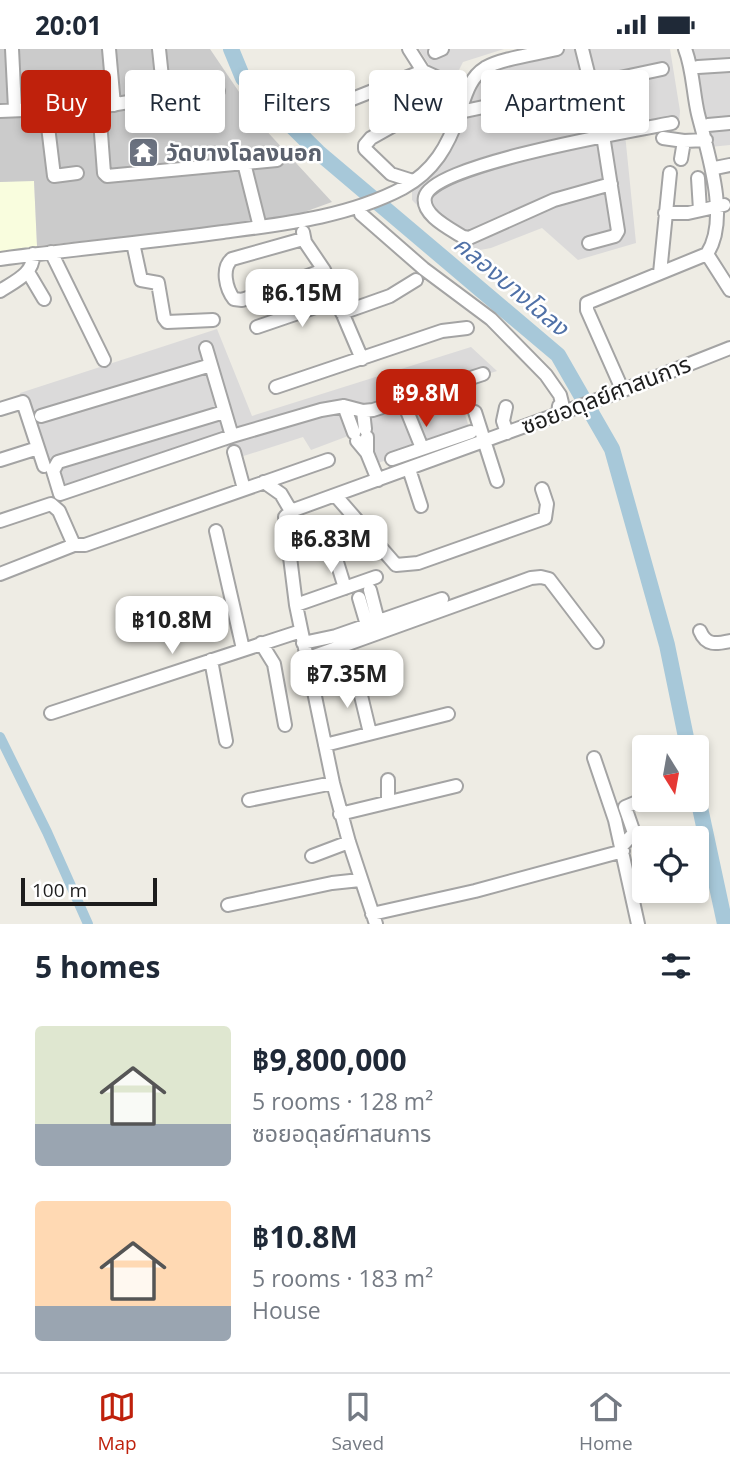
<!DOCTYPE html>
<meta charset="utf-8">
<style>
:root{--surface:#fff;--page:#f2f2f3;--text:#1f2937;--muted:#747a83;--line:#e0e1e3;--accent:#bf210c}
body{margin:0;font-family:"Open Sans","Noto Sans Thai",sans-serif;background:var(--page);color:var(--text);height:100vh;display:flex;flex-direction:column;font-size:26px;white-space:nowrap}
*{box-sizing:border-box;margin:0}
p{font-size:23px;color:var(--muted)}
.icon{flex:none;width:38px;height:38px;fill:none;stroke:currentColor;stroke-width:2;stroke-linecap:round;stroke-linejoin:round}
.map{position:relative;height:875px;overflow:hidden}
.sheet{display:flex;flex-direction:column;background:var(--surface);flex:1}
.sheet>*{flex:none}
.top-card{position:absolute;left:21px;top:21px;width:690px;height:63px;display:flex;gap:14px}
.needle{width:46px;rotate:169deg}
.fabs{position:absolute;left:632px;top:686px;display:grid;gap:14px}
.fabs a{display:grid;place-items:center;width:77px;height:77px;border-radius:7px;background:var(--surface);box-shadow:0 4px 10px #0003;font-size:35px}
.scale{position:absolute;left:21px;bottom:18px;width:136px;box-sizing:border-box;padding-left:7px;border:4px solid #1d1d1d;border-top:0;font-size:19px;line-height:24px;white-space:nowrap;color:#1d1d1d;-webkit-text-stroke:5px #fff;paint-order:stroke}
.price{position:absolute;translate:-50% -60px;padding:0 16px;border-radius:14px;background:#fff;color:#222;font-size:23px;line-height:46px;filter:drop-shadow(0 2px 4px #0008)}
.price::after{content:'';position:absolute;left:50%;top:42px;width:21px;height:16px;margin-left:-10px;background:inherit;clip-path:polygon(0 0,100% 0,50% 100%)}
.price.current{background:var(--accent);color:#fff}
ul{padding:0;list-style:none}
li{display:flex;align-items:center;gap:21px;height:175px;padding:0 35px}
li span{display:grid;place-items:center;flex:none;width:196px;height:140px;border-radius:7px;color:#555}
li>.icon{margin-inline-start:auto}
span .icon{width:84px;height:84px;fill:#fffc;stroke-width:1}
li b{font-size:30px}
h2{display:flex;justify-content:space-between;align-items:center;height:84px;padding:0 35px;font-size:30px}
.tag{padding:0 24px;border-radius:7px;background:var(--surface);box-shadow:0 4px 10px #0003;font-size:24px;line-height:63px}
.tag.current{background:var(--accent);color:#fff}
.status{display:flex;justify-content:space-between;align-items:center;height:49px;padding:0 35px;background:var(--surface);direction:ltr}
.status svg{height:19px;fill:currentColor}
.menu{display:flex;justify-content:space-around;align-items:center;height:98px;border-top:2px solid var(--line);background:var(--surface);font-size:19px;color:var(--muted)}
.menu a{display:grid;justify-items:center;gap:4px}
.menu .current{color:var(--accent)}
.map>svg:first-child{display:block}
.residential{fill:#dbdada}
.education{fill:#f9fdde}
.religious{fill:#cbcbcb}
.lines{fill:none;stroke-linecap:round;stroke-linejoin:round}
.canal{stroke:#a7c8d9;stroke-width:10}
.river{stroke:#a7c8d9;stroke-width:16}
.minor-casing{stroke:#a4a4a4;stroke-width:16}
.minor{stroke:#fff;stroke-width:12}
.labels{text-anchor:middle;stroke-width:5;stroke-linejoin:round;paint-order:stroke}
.worship-label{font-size:23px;font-weight:bold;fill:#5b616d;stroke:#fff;text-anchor:start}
.street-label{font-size:23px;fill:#1d1d1d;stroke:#fff}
.water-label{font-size:24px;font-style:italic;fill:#5071a7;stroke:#fff}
</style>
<div class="status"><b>20:01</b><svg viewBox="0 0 49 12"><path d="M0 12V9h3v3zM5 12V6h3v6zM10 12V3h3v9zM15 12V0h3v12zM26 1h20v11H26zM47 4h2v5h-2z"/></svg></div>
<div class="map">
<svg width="730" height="875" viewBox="0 0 730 875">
<rect width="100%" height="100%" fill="#eeece4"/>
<path class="residential" d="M419 0H504L463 13 454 31 435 25Z
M556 0H670L680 62 679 75 625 85 636 194 578 211 542 179 491 199 480 201 466 196 424 163 412 151V137L427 124 472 28Z
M686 0H730V96L710 98Z
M217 280 252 367 471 298 497 322 456 335 470 382 378 414 364 381 311 401 303 388 231 411 225 394 54 446 20 344Z"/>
<path class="education" d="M34 131 37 197 0 203V133Z"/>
<path class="religious" d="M0 0H210L262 77 332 153 285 170 37 197 34 132 0 133Z"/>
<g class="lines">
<path class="canal" d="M0 688 47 783 88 875"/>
<path class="river" d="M231 0 243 29 318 103 558 306 612 400 667 596 688 698
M696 740 725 875"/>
<defs>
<path id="minor" d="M12 0 15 60
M109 0 114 56
M159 0 164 47
M409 0 423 22 467 42
M582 0 602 80 618 182 615 187 589 194
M435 3 442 0
M698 18 730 16
M441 50 460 63 662 20
M99 58 104 124 107 127 277 111
M327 60 423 22
M46 61 54 127 77 124
M0 62 99 58 164 47 218 42
M403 71 371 89 365 96V100L391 125 413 132
M708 76 730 74
M663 89 684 92 706 91
M681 110 684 92
M244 114 260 178
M715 119 730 116
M698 129 700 161
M611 135 554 151 469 189 463 188C451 180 421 166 425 148 433 115 636 81 672 74
M665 164H688L724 156
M361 165 424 220 491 270 546 326 560 346 562 354 559 357 558 365
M303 183 305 193 324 221 362 310
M303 190 232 210C221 219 226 240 234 250L242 251 324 221
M133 194 141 231 158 234 164 269 167 273 213 271
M51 203 104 311
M707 205 730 241
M0 210C74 200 148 193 223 183 283 175 348 168 403 139 434 122 448 97 459 65 465 48 469 29 485 19 502 9 537 5 557 0
M28 223 44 250
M660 224 670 124
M0 242C15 232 34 225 33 205
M342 264 390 247 416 231
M257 278 336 251
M206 299 232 387
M276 338 442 282 467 279
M622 340 587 261V254L707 205C730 170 708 105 698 65 693 44 693 20 685 0
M403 352 422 399
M344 357 354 384
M506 358 503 372 507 384
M0 360 23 353 44 417
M363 362 365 380
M224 363 58 413 53 422 60 445 232 387 321 361 344 357 363 362 373 361 483 325
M475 363 497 432
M41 367 211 316
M357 392 367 404V388
M234 403 244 440
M367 404 378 431
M392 410 471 383
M0 411 38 399
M409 420 421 457
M264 433 281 445 291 462
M335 446 396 516 418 514 545 469 547 455 542 440
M0 472 51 455 59 462 74 496H85L328 411
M216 482 243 600
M337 513 345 539
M0 525 74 496
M370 541 378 572
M359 549 367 576
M296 556 376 528
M700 582C706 597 716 595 730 592
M261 594 274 615 285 676
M303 594 336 587 442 550
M306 610 531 529 541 528 549 530 597 593
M211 611 226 692
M357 630 370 684
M51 664 301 582
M325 696 448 665
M594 709 615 771 638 875
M388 731V753
M249 751 333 734
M340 765 456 737
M621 798 634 784 625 758 644 750
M312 807 349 793
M228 856 332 834 360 831
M372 865 475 842 623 802
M376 875 349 793 333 734 296 556 285 468 291 462 616 344 730 299"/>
</defs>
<use href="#minor" class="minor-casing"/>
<use href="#minor" class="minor"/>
</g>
<defs>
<symbol id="temple-square" viewBox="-11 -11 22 22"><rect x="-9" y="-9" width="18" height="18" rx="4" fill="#6b7280" stroke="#fff"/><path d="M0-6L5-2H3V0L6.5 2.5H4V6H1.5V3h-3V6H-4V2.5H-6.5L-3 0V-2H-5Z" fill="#fff"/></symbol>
</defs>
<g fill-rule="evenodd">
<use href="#temple-square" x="126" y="86" width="35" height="35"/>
</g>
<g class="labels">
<g class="worship-label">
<text x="166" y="112">วัดบางโฉลงนอก</text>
</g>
<g class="street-label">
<text transform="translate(606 346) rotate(-21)" y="8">ซอยอดุลย์ศาสนการ</text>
</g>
<g class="water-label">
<text transform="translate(511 237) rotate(40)" y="8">คลองบางโฉลง</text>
</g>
</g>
</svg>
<div class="fabs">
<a><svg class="needle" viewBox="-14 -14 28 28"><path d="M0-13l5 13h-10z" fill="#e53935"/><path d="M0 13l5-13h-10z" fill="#747a83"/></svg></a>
<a><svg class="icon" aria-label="locate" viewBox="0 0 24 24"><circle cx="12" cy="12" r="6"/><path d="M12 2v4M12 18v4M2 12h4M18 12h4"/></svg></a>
</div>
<div class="scale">100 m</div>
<b class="price" style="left:302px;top:280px">฿6.15M</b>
<b class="price current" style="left:426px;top:380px">฿9.8M</b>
<b class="price" style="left:331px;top:526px">฿6.83M</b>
<b class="price" style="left:172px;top:607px">฿10.8M</b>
<b class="price" style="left:347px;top:661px">฿7.35M</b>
<div class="top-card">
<a class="tag current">Buy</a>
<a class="tag">Rent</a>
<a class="tag">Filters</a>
<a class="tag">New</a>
<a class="tag">Apartment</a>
</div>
</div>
<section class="sheet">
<h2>5 homes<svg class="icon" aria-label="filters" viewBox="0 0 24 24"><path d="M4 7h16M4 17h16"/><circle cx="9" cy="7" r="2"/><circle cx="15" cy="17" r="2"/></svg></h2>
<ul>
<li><span style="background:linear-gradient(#dfe7d0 70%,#9aa5b1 0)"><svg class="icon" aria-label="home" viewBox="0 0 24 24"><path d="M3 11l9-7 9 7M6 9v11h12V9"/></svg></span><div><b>฿9,800,000</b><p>5 rooms · 128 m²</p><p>ซอยอดุลย์ศาสนการ</p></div></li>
<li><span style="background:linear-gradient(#ffd9b3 75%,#9aa5b1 0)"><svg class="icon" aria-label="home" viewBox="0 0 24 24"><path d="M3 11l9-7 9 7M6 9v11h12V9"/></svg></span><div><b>฿10.8M</b><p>5 rooms · 183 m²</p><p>House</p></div></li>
</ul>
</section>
<nav class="menu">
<a class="current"><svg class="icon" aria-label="map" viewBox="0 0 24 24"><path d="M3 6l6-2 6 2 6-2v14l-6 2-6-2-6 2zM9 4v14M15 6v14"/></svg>Map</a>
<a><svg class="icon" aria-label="saved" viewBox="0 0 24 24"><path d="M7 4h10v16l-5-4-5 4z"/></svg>Saved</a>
<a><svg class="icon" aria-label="home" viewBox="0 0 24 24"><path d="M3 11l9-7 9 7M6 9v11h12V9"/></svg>Home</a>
</nav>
